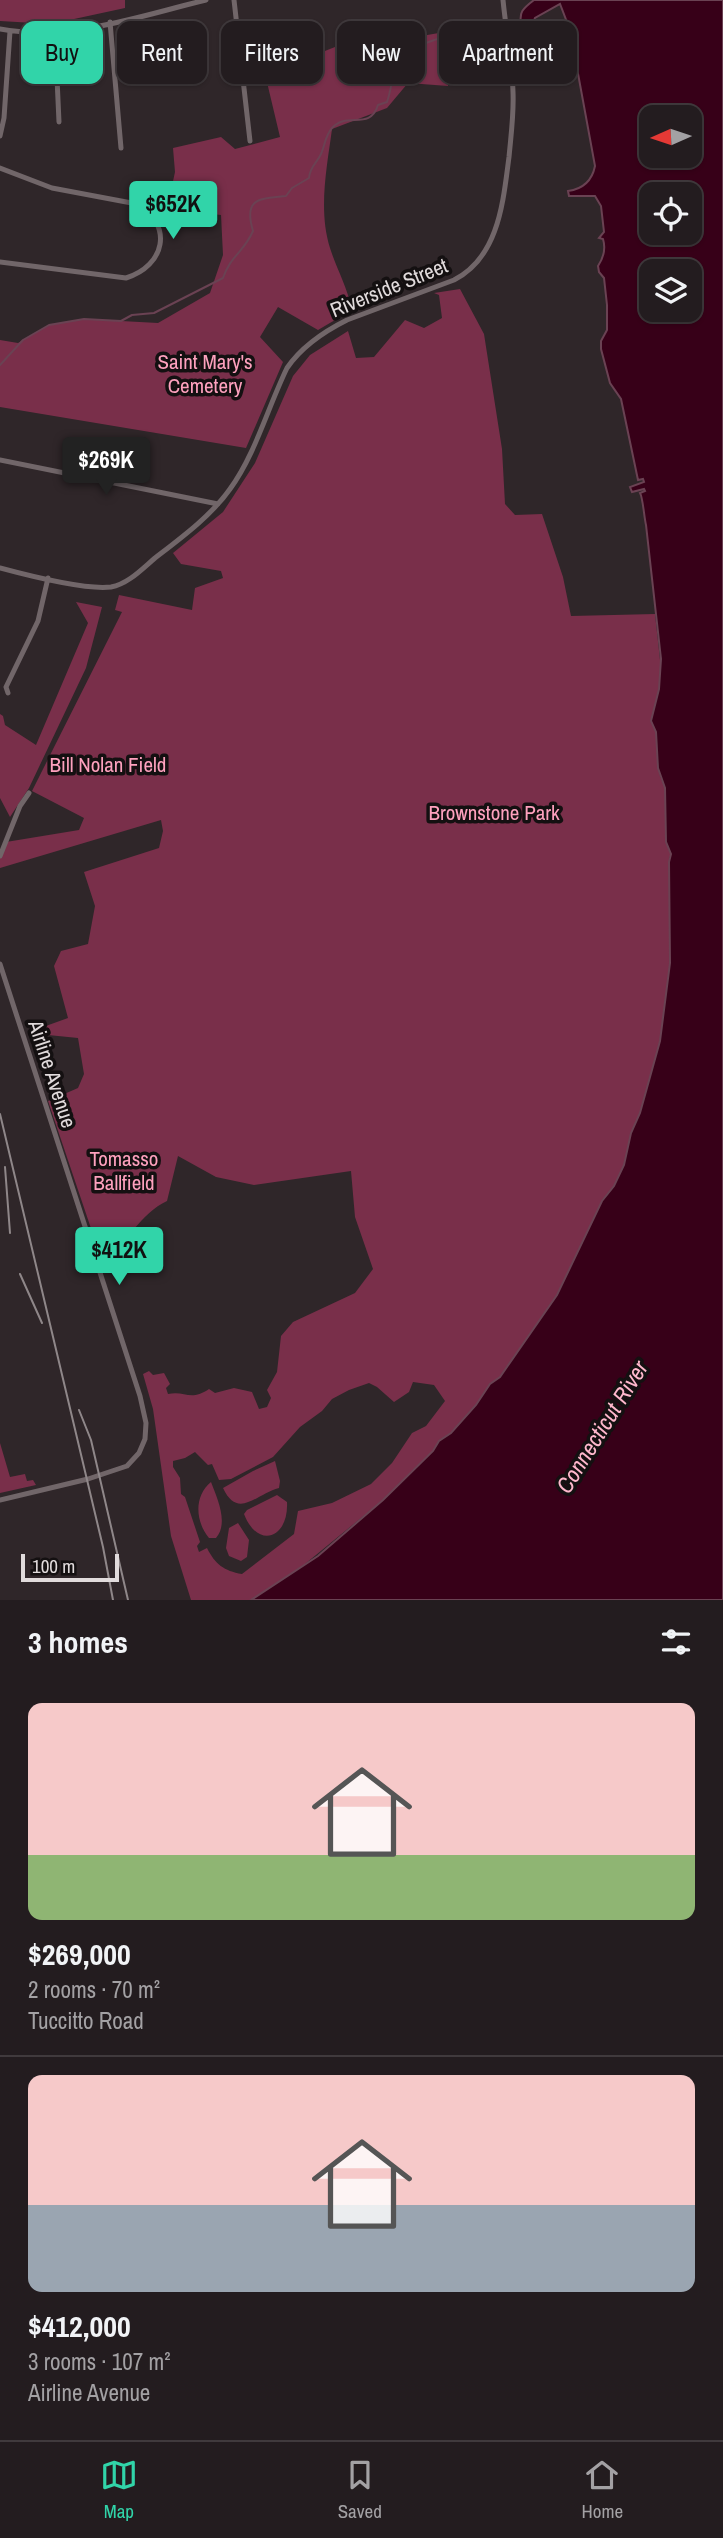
<!DOCTYPE html>
<meta charset="utf-8">
<style>
:root{--surface:#231c1f;--page:#2b2528;--text:#f1f3f6;--muted:#a3a1a4;--line:#403a3d;--accent:#31d4a9}
body{margin:0;font-family:"Archivo Narrow",sans-serif;background:var(--page);color:var(--text);height:100vh;display:flex;flex-direction:column;font-size:26px;white-space:nowrap}
*{box-sizing:border-box;margin:0}
p{font-size:23px;color:var(--muted)}
.icon{flex:none;width:38px;height:38px;fill:none;stroke:currentColor;stroke-width:2;stroke-linecap:round;stroke-linejoin:round}
.map{position:relative;height:1600px;overflow:hidden}
.details{display:flex;flex-direction:column;background:var(--surface);flex:1}
.details>*{flex:none}
.banner{position:absolute;left:21px;top:21px;width:682px;height:63px;display:flex;gap:14px}
.needle{width:46px;rotate:267deg}
.fabs{position:absolute;left:639px;top:105px;display:grid;gap:14px}
.fabs a{display:grid;place-items:center;width:63px;height:63px;border-radius:14px;background:var(--surface);box-shadow:0 2px 5px #0004,0 0 0 2px var(--line);font-size:35px}
.scale{position:absolute;left:21px;bottom:18px;width:98px;box-sizing:border-box;padding-left:7px;border:4px solid #e1dbdc;border-top:0;font-size:19px;line-height:24px;white-space:nowrap;color:#e1dbdc;-webkit-text-stroke:5px #141011;paint-order:stroke}
.price{position:absolute;translate:-50% -60px;padding:0 16px;border-radius:7px;background:var(--accent);color:#111;font-size:23px;line-height:46px;filter:drop-shadow(0 2px 4px #0008)}
.price::after{content:'';position:absolute;left:50%;top:42px;width:21px;height:16px;margin-left:-10px;background:inherit;clip-path:polygon(0 0,100% 0,50% 100%)}
.price.active{background:#222;color:#fff}
ul{padding:0;list-style:none}
li{display:grid;align-content:center;gap:14px;height:371px;padding:0 28px}
li+li{border-top:2px solid var(--line)}
li span{display:grid;place-items:center;height:217px;border-radius:14px;color:#555}
li>.icon{margin-inline-start:auto}
span .icon{width:126px;height:126px;fill:#fffc;stroke-width:1}
li b{font-size:30px}
h2{display:flex;justify-content:space-between;align-items:center;height:84px;padding:0 28px;font-size:30px}
.tag{padding:0 24px;border-radius:14px;background:var(--surface);box-shadow:0 2px 5px #0004,0 0 0 2px var(--line);font-size:24px;line-height:63px}
.tag.active{background:var(--accent);color:#111}
.menu{display:flex;justify-content:space-around;align-items:center;height:98px;border-top:2px solid var(--line);background:var(--surface);font-size:19px;color:var(--muted)}
.menu a{display:grid;justify-items:center;gap:4px}
.menu .active{color:var(--accent)}
.map>svg:first-child{display:block}
.green{fill:#792f4a;fill-rule:evenodd}
.water{fill:#370018;stroke:#6a4253;stroke-width:2;fill-rule:evenodd}
.lines{fill:none;stroke-linecap:round;stroke-linejoin:round}
.stream{stroke:#6a4253;stroke-width:2}
.minor{stroke:#716669;stroke-width:5}
.rail{stroke:#8f8789;stroke-width:2}
.labels{text-anchor:middle;stroke-width:7;stroke-linejoin:round;paint-order:stroke}
.street-label{font-size:21px;fill:#e1dbdc;stroke:#141011}
.park-label{font-size:21px;fill:#fea1be;stroke:#141011}
.water-label{font-size:23px;font-style:italic;fill:#feb7cc;stroke:#141011}
</style>
<div class="map">
<svg width="723" height="1600" viewBox="0 0 723 1600">
<rect width="100%" height="100%" fill="#2f2629"/>
<path class="green" d="M0 0H125V8L51 24 0 21Z
M276 26 292 64 383 28 389 39 416 37 450 31 502 32 503 48 454 50 448 59V86L408 83 387 108 332 129C327 167 318 210 330 248 337 270 347 286 352 310L318 330 278 307 260 337 283 362 246 448 0 407V340L18 343 49 325 84 319 158 323 210 293 223 255 221 215 167 209 175 172 173 148 221 137 235 149 280 137 256 36Z
M460 289 484 334 502 449 505 504 515 515 542 514 563 577 571 616 655 614 661 669 659 689 651 721 656 732 660 776 665 788 671 855 669 858 670 963 660 1041 640 1113 631 1133 624 1165 614 1186 602 1201 557 1296 500 1377 490 1384 476 1405 451 1433 443 1438 433 1451 383 1500 294 1573 251 1600H191L171 1536 153 1409 143 1374 149 1371 153 1375 164 1373 170 1384 166 1388 168 1394C185 1390 190 1402 209 1389L215 1393 234 1388 252 1392 259 1409 267 1407 271 1398 267 1390 277 1372 281 1336 293 1322 355 1293 373 1269 355 1217 351 1171 254 1185 216 1177 178 1156 167 1201C141 1213 126 1244 102 1261L48 1101 78 1088 84 1074 78 1038 48 1035 43 1027 68 1018 54 966 61 951 88 944 95 906 84 872 159 848 163 831 161 820 0 868V855L6 842 79 830 84 818 32 791 122 612 115 610 119 595 192 610 195 588 223 578 221 571 181 564 173 553 223 512 255 463 293 376 310 355 348 331 356 358 374 357 405 320 424 328 442 318 439 295 434 293ZM413 1382 434 1385 445 1401 426 1426 412 1433 392 1463 371 1484 332 1503 298 1511 294 1534 242 1574C224 1571 215 1564 207 1548L199 1552 197 1546 200 1542 185 1497 181 1494 180 1478 173 1467V1461L185 1458 195 1452 208 1465 212 1464 219 1480 231 1479 273 1457 300 1427 322 1411 332 1399 349 1390 369 1383 377 1387 394 1402 409 1392Z
M76 602 102 607 86 668 29 788 10 817 0 798V714L3 716 5 725 36 745 88 623Z
M0 1443 10 1477 25 1474 27 1481 33 1480 36 1485 0 1493Z
M275 1461 280 1481 279 1488C256 1494 238 1520 223 1488L253 1471Z
M211 1482C217 1498 229 1523 216 1538H209C195 1521 194 1496 211 1482Z
M277 1495 287 1502C289 1538 258 1550 244 1514L247 1510Z
M238 1523 249 1540 247 1557 241 1561 229 1556 226 1548 229 1528Z"/>
<path class="water" d="M534 0H723V1600H251L318 1556 383 1500 433 1451 439 1441 451 1433 476 1405 490 1384 500 1377 557 1295 602 1201 614 1186 624 1165 631 1133 640 1113 660 1041 670 963 669 862 671 854 666 842 665 788 658 768 656 732 651 721 659 689 661 659 646 525C644 517 643 498 640 493L645 491 644 489 632 492 630 487 644 482 643 479 638 480 621 399 610 383 601 349V341L607 330V305L604 278 599 272 598 266C604 257 606 249 603 239L599 238 604 232 601 206 595 196H569L568 191C583 189 592 181 595 166L570 30 560 4 535 18 531 28 521 40 511 41 510 32H518C525 14 513 16 534 0ZM651 117H690V156H651ZM651 194H690V233H651ZM651 271H690V310H651Z"/>
<g class="lines">
<path class="stream" d="M0 365 23 340 49 325 84 319 121 321 132 315 154 313 223 278C231 255 244 252 253 231 243 197 260 199 286 196L292 188 309 178C310 166 317 163 321 154 325 145 325 136 332 128 347 111 370 131 378 105L387 102C392 88 392 72 399 59 404 49 448 34 459 34 474 34 486 39 503 37"/>
<path class="minor" d="M234 0 250 141
M110 22 121 148
M0 29C69 42 139 16 206 0
M55 34 59 122
M0 136 4 118 10 31
M0 168 52 188 137 204C174 225 165 266 126 278L0 262
M0 460 218 504
M0 568C26 575 86 590 111 587 128 584 142 569 155 558 181 538 211 516 230 489 255 455 268 407 287 368 302 346 323 332 347 320L454 280C499 257 503 202 509 157 511 135 514 114 513 92 512 61 506 31 503 0
M8 693 6 687 38 621 48 578
M0 856 20 806 29 793
M0 964 140 1396 146 1423 145 1439 139 1453 127 1466 88 1479 0 1500"/>
<path class="rail" d="M0 1114 103 1547 113 1600
M5 1167 10 1233
M20 1274 42 1323
M79 1410 91 1440 128 1600"/>
</g>
<g class="labels">
<g class="street-label">
<text transform="translate(389 288) rotate(-22)" y="7">Riverside Street</text>
<text transform="translate(52 1074) rotate(72)" y="7">Airline Avenue</text>
</g>
<g class="park-label">
<text x="205" y="369">Saint Mary's<tspan x="205" dy="24">Cemetery</tspan></text>
<text x="108" y="772">Bill Nolan Field</text>
<text x="494" y="820">Brownstone Park</text>
<text x="124" y="1166">Tomasso<tspan x="124" dy="24">Ballfield</tspan></text>
</g>
<g class="water-label">
<text transform="translate(602 1427) rotate(-58)" y="8">Connecticut River</text>
</g>
</g>
</svg>
<div class="fabs">
<a><svg class="needle" viewBox="-14 -14 28 28"><path d="M0-13l5 13h-10z" fill="#e53935"/><path d="M0 13l5-13h-10z" fill="#a3a1a4"/></svg></a>
<a><svg class="icon" aria-label="locate" viewBox="0 0 24 24"><circle cx="12" cy="12" r="6"/><path d="M12 2v4M12 18v4M2 12h4M18 12h4"/></svg></a>
<a><svg class="icon" aria-label="layers" viewBox="0 0 24 24"><path d="M12 4l9 5-9 5-9-5zM3 14l9 5 9-5"/></svg></a>
</div>
<div class="scale">100 m</div>
<b class="price" style="left:173px;top:241px">$652K</b>
<b class="price active" style="left:106px;top:497px">$269K</b>
<b class="price" style="left:119px;top:1287px">$412K</b>
<div class="banner">
<a class="tag active">Buy</a>
<a class="tag">Rent</a>
<a class="tag">Filters</a>
<a class="tag">New</a>
<a class="tag">Apartment</a>
</div>
</div>
<section class="details">
<h2>3 homes<svg class="icon" aria-label="filters" viewBox="0 0 24 24"><path d="M4 7h16M4 17h16"/><circle cx="9" cy="7" r="2"/><circle cx="15" cy="17" r="2"/></svg></h2>
<ul>
<li><span style="background:linear-gradient(#f6c9c9 70%,#8fb573 0)"><svg class="icon" aria-label="home" viewBox="0 0 24 24"><path d="M3 11l9-7 9 7M6 9v11h12V9"/></svg></span><div><b>$269,000</b><p>2 rooms · 70 m²</p><p>Tuccitto Road</p></div></li>
<li><span style="background:linear-gradient(#f6c9c9 60%,#9aa5b1 0)"><svg class="icon" aria-label="home" viewBox="0 0 24 24"><path d="M3 11l9-7 9 7M6 9v11h12V9"/></svg></span><div><b>$412,000</b><p>3 rooms · 107 m²</p><p>Airline Avenue</p></div></li>
</ul>
</section>
<nav class="menu">
<a class="active"><svg class="icon" aria-label="map" viewBox="0 0 24 24"><path d="M3 6l6-2 6 2 6-2v14l-6 2-6-2-6 2zM9 4v14M15 6v14"/></svg>Map</a>
<a><svg class="icon" aria-label="saved" viewBox="0 0 24 24"><path d="M7 4h10v16l-5-4-5 4z"/></svg>Saved</a>
<a><svg class="icon" aria-label="home" viewBox="0 0 24 24"><path d="M3 11l9-7 9 7M6 9v11h12V9"/></svg>Home</a>
</nav>
